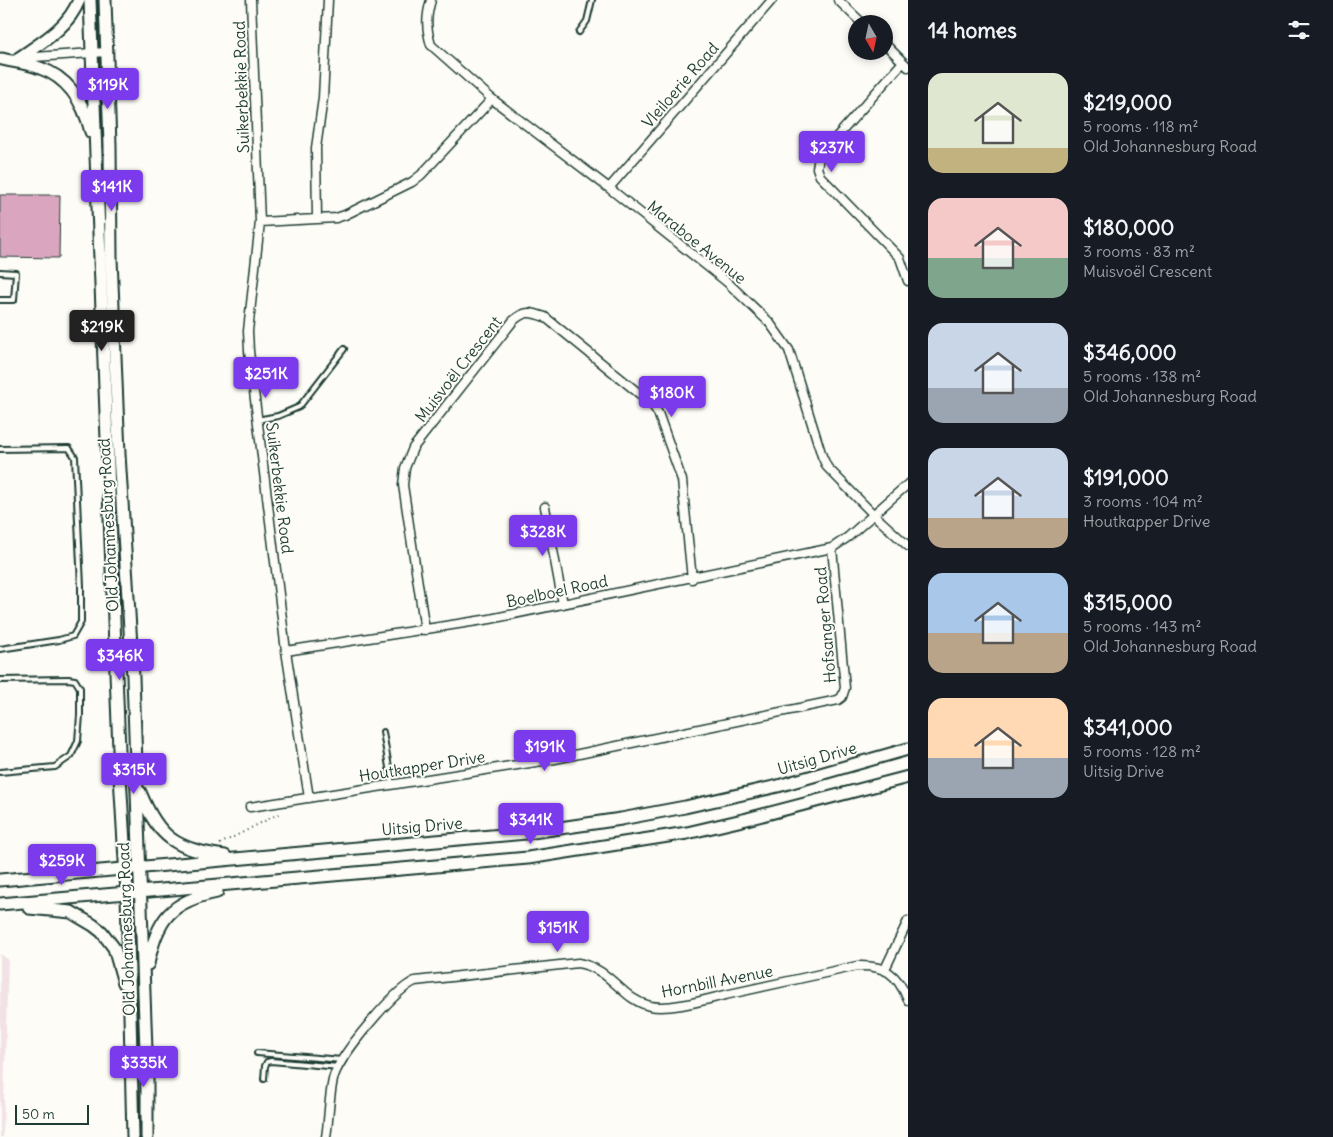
<!DOCTYPE html>
<meta charset="utf-8">
<style>
:root{--surface:#171b24;--page:#20242c;--text:#f1f3f6;--muted:#9ea1a6;--accent:#7c3aed}
body{margin:0;font-family:Delius,sans-serif;background:var(--page);color:var(--text);height:100vh;display:flex;flex-direction:column;font-size:19px;white-space:nowrap}
*{box-sizing:border-box;margin:0}
p{font-size:16px;color:var(--muted)}
.icon{flex:none;width:28px;height:28px;fill:none;stroke:currentColor;stroke-width:2;stroke-linecap:round;stroke-linejoin:round}
.map{position:relative;flex:1;overflow:hidden}
.panel{display:flex;flex-direction:column;background:var(--surface);width:425px}
.panel>*{flex:none}
.needle{width:32px;rotate:171deg}
.tools{position:absolute;left:848px;top:15px;display:grid;gap:10px}
.tools a{display:grid;place-items:center;width:45px;height:45px;border-radius:50%;background:var(--surface);box-shadow:0 2px 8px #0003;font-size:25px}
.scale{position:absolute;left:15px;bottom:12px;width:74px;box-sizing:border-box;padding-left:5px;border:2px solid #1f3d34;border-top:0;font-size:14px;line-height:18px;white-space:nowrap;color:#1f3d34;-webkit-text-stroke:4px #fdfcf7;paint-order:stroke}
.price{position:absolute;translate:-50% -42px;padding:0 11px;border-radius:5px;background:var(--accent);color:#fff;font-size:16px;line-height:32px;filter:drop-shadow(0 1px 2px #0008)}
.price::after{content:'';position:absolute;left:50%;top:30px;width:15px;height:11px;margin-left:-8px;background:inherit;clip-path:polygon(0 0,100% 0,50% 100%)}
.price.on{background:#222;color:#fff}
ul{padding:0;list-style:none}
li{display:flex;align-items:center;gap:15px;height:125px;padding:0 20px}
li span{display:grid;place-items:center;flex:none;width:140px;height:100px;border-radius:15px;color:#555}
li>.icon{margin-inline-start:auto}
span .icon{width:60px;height:60px;fill:#fffc;stroke-width:1}
li b{font-size:21px}
h2{display:flex;justify-content:space-between;align-items:center;height:60px;padding:0 20px;font-size:21px}
main{display:flex;flex:1;min-height:0}
.map>svg:first-child{display:block}
.built{fill:#f2e2e6}
.building{fill:#daa6bf;stroke:#1f3d34}
.lines{fill:none;stroke-linecap:round;stroke-linejoin:round}
.service-casing{stroke:#1f3d34;stroke-width:8}
.minor-casing{stroke:#1f3d34;stroke-width:11}
.secondary-casing{stroke:#1f3d34;stroke-width:15}
.path{stroke:#1f3d34;stroke-width:2;stroke-dasharray:1 4;stroke-linecap:butt}
.service{stroke:#fdfcf7;stroke-width:4}
.minor{stroke:#fdfcf7;stroke-width:8}
.secondary{stroke:#fdfcf7;stroke-width:11}
.labels{text-anchor:middle;stroke-width:4;stroke-linejoin:round;paint-order:stroke}
.street-label{font-size:16px;fill:#1f3d34;stroke:#fdfcf7}
</style>
<main>
<div class="map">
<svg width="908" height="1137" viewBox="0 0 908 1137">
<rect width="100%" height="100%" fill="#fdfcf7"/>
<filter id="ink" filterUnits="userSpaceOnUse"><feTurbulence type="fractalNoise" baseFrequency=".02" numOctaves="2"/><feDisplacementMap in="SourceGraphic" scale="10" xChannelSelector="R" yChannelSelector="G"/><feConvolveMatrix kernelMatrix="1 2 1 2 8 2 1 2 1" color-interpolation-filters="sRGB"/></filter>
<g filter="url(#ink)">
<path class="built" d="M0 954 8 959 3 1137H0Z"/>
<path class="building" d="M0 195H60L59 258 0 257Z"/>
<g class="lines">
<defs>
<path id="service" d="M579 32 587 21 592 0
M0 272 16 273 14 300H0
M257 420 278 416 299 407 344 349
M0 449 69 448 75 457 81 586V622L73 636 59 640 0 649
M0 680 68 679 75 680 80 688V715L78 741 71 756 55 767 0 772
M383 732 392 785
M257 1053 342 1060
M264 1079 265 1066 267 1062 271 1061 339 1067"/>
<path id="minor" d="M251 0 260 222 248 331 249 351 286 651 309 798
M431 0C426 17 426 28 431 45L492 99 609 188 727 282 769 322 789 350 822 456 827 467 874 515 908 546
M838 0 863 24
M884 43 908 67
M21 58 106 52
M903 62 819 157 817 168 820 176 900 258 908 281
M609 188 772 0
M317 219 316 148 323 98 328 0
M260 222 336 218 345 215 412 182 421 175 492 99
M545 507 563 604
M425 630 403 485 405 468 413 448 513 321C525 310 531 312 545 317L652 404 658 413 682 480 692 579
M286 651 490 619 832 548
M250 807 555 759 838 700 842 697 845 688 832 548 848 537 908 484
M885 969 908 921
M326 1137C329 1120 329 1092 334 1076 341 1054 394 990 415 981L578 963C612 969 622 1000 650 1006 671 1010 704 1000 725 995 769 985 813 976 857 966 885 965 897 973 908 1000"/>
<path id="secondary" d="M90 0 120 776 127 894 133 1137
M105 0 110 145 111 258 119 454 133 677 147 1079V1137
M19 58C42 42 68 28 79 0
M2 59C14 62 28 63 40 68 69 78 84 104 91 132
M140 792C159 839 176 849 225 856
M0 880 526 833 621 819 685 807 778 786 908 749
M0 904 528 858 687 833 747 819 908 777
M29 908 71 912 93 925 102 932 114 948 124 983
M148 964C157 919 171 901 217 892"/>
</defs>
<use href="#service" class="service-casing"/>
<use href="#minor" class="minor-casing"/>
<use href="#secondary" class="secondary-casing"/>
<path class="path" d="M220 844 282 812"/>
<use href="#service" class="service"/>
<use href="#minor" class="minor"/>
<use href="#secondary" class="secondary"/>
</g>
</g>
<g class="labels">
<g class="street-label">
<text transform="translate(680 85) rotate(-49)" y="6">Vleiloerie Road</text>
<text transform="translate(241 87) rotate(-92)" y="6">Suikerbekkie Road</text>
<text transform="translate(697 242) rotate(39)" y="6">Maraboe Avenue</text>
<text transform="translate(458 369) rotate(-52)" y="6">Muisvoël Crescent</text>
<text transform="translate(280 488) rotate(83)" y="6">Suikerbekkie Road</text>
<text transform="translate(108 525) rotate(-93)" y="6">Old Johannesburg Road</text>
<text transform="translate(557 591) rotate(-12)" y="6">Boelboel Road</text>
<text transform="translate(825 625) rotate(-95)" y="6">Hofsanger Road</text>
<text transform="translate(817 758) rotate(-16)" y="6">Uitsig Drive</text>
<text transform="translate(422 766) rotate(-9)" y="6">Houtkapper Drive</text>
<text transform="translate(422 826) rotate(-5)" y="6">Uitsig Drive</text>
<text transform="translate(126 929) rotate(-92)" y="6">Old Johannesburg Road</text>
<text transform="translate(717 981) rotate(-11)" y="6">Hornbill Avenue</text>
</g>
</g>
</svg>
<div class="tools">
<a><svg class="needle" viewBox="-14 -14 28 28"><path d="M0-13l5 13h-10z" fill="#e53935"/><path d="M0 13l5-13h-10z" fill="#9ea1a6"/></svg></a>
</div>
<div class="scale">50 m</div>
<b class="price" style="left:108px;top:110px">$119K</b>
<b class="price" style="left:832px;top:173px">$237K</b>
<b class="price" style="left:112px;top:212px">$141K</b>
<b class="price on" style="left:102px;top:352px">$219K</b>
<b class="price" style="left:266px;top:399px">$251K</b>
<b class="price" style="left:672px;top:418px">$180K</b>
<b class="price" style="left:543px;top:557px">$328K</b>
<b class="price" style="left:120px;top:681px">$346K</b>
<b class="price" style="left:545px;top:772px">$191K</b>
<b class="price" style="left:134px;top:795px">$315K</b>
<b class="price" style="left:531px;top:845px">$341K</b>
<b class="price" style="left:62px;top:886px">$259K</b>
<b class="price" style="left:558px;top:953px">$151K</b>
<b class="price" style="left:144px;top:1088px">$335K</b>
</div>
<section class="panel">
<h2>14 homes<svg class="icon" aria-label="filters" viewBox="0 0 24 24"><path d="M4 7h16M4 17h16"/><circle cx="9" cy="7" r="2"/><circle cx="15" cy="17" r="2"/></svg></h2>
<ul>
<li><span style="background:linear-gradient(#dfe7d0 75%,#c2b280 0)"><svg class="icon" aria-label="home" viewBox="0 0 24 24"><path d="M3 11l9-7 9 7M6 9v11h12V9"/></svg></span><div><b>$219,000</b><p>5 rooms · 118 m²</p><p>Old Johannesburg Road</p></div></li>
<li><span style="background:linear-gradient(#f6c9c9 60%,#7fa58c 0)"><svg class="icon" aria-label="home" viewBox="0 0 24 24"><path d="M3 11l9-7 9 7M6 9v11h12V9"/></svg></span><div><b>$180,000</b><p>3 rooms · 83 m²</p><p>Muisvoël Crescent</p></div></li>
<li><span style="background:linear-gradient(#c9d6e8 65%,#9aa5b1 0)"><svg class="icon" aria-label="home" viewBox="0 0 24 24"><path d="M3 11l9-7 9 7M6 9v11h12V9"/></svg></span><div><b>$346,000</b><p>5 rooms · 138 m²</p><p>Old Johannesburg Road</p></div></li>
<li><span style="background:linear-gradient(#c9d6e8 70%,#b9a48a 0)"><svg class="icon" aria-label="home" viewBox="0 0 24 24"><path d="M3 11l9-7 9 7M6 9v11h12V9"/></svg></span><div><b>$191,000</b><p>3 rooms · 104 m²</p><p>Houtkapper Drive</p></div></li>
<li><span style="background:linear-gradient(#a9c7e8 60%,#b9a48a 0)"><svg class="icon" aria-label="home" viewBox="0 0 24 24"><path d="M3 11l9-7 9 7M6 9v11h12V9"/></svg></span><div><b>$315,000</b><p>5 rooms · 143 m²</p><p>Old Johannesburg Road</p></div></li>
<li><span style="background:linear-gradient(#ffd9b3 60%,#9aa5b1 0)"><svg class="icon" aria-label="home" viewBox="0 0 24 24"><path d="M3 11l9-7 9 7M6 9v11h12V9"/></svg></span><div><b>$341,000</b><p>5 rooms · 128 m²</p><p>Uitsig Drive</p></div></li>
</ul>
</section>
</main>
